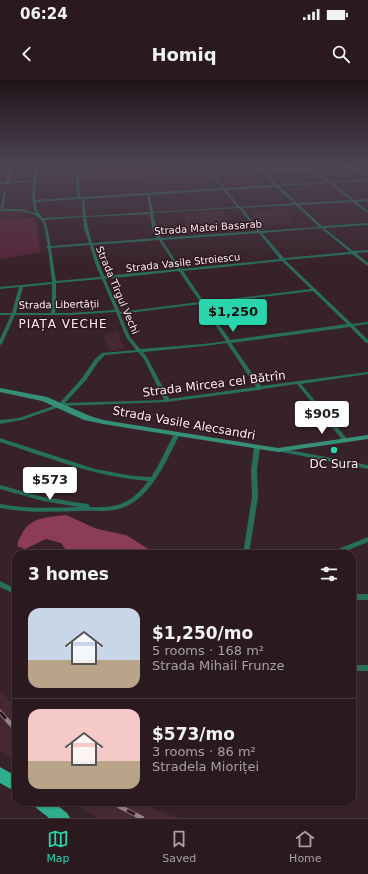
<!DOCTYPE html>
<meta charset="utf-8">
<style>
:root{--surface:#2a1a1f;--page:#36272c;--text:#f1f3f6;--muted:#a5a1a4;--line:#46383d;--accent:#28d5ad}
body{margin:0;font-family:"DejaVu Sans",sans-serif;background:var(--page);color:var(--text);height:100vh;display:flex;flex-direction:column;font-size:15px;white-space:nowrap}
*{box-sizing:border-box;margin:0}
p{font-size:13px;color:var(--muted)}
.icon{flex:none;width:22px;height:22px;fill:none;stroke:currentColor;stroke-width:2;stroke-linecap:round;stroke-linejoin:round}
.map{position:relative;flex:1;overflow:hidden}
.side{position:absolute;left:12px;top:470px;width:344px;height:256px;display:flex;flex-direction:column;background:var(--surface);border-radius:12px;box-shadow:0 1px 3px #0004,0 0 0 1px var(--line)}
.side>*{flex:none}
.price{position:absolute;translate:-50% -34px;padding:0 9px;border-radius:4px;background:#fff;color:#222;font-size:13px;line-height:26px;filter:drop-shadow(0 1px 2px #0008)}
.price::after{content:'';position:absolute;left:50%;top:24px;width:12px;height:9px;margin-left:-6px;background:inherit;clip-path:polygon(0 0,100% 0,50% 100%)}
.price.active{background:var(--accent);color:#111}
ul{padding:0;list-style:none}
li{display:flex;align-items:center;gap:12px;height:100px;padding:0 16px}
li+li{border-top:1px solid var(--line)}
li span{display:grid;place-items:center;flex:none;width:112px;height:80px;border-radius:12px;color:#555}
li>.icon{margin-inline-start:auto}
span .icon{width:48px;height:48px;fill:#fffc;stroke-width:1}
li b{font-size:17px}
h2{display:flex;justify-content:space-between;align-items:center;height:48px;padding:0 16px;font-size:17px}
.status{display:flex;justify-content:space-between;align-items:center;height:28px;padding:0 20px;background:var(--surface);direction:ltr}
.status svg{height:11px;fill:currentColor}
header{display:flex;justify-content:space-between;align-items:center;height:52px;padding:0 16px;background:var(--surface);font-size:18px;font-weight:800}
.tabs{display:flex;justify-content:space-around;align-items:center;height:56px;border-top:1px solid var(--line);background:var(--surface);font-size:11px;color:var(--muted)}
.tabs a{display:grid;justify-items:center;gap:2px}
.tabs .active{color:var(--accent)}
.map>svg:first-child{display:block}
.built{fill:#452831}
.green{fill:#582638}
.forest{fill:#8c3c59}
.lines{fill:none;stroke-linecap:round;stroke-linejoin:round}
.street{fill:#276e5b;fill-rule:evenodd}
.secondary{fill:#369078;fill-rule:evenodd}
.primary{fill:#2fad8d;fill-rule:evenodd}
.rail-casing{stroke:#978389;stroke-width:4.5}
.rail{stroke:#2e181f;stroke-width:3;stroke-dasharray:9;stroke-linecap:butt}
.poi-dot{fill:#28d5ad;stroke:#2e181f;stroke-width:1.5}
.labels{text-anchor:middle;stroke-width:3;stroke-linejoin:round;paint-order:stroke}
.far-street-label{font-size:10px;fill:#feeef2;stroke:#2e181f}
.far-quarter-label{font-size:12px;letter-spacing:1px;fill:#feeef2;stroke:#2e181f}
.street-label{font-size:12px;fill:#feeef2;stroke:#2e181f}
.poi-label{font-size:12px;fill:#feeef2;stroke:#2e181f}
</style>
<div class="status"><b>06:24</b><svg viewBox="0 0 49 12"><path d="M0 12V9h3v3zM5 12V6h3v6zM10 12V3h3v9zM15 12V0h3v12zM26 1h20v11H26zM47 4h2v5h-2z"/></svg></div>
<header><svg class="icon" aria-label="back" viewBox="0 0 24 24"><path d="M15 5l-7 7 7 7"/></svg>Homiq<svg class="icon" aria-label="search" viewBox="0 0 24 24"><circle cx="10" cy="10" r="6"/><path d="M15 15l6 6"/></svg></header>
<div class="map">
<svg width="368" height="738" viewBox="0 0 368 738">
<rect width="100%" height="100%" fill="#382229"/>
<path class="built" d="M81 85H160L165 98 82 101Z
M221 130 233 146 216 147 218 153 190 155 182 133Z
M284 130 296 143 260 145 250 132Z
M0 131H13L29 133 20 138 0 140Z
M118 252 125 269 109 271 103 254Z
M0 610 16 628V682L0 671Z
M74 722H143L156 730 180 738H97Z"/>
<path class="green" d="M20 138H35L41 172 0 179V140Z"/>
<path class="forest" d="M66 435 97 449 126 455 156 474H69L61 463 46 459 25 469 17 466C25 438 40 438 66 435Z"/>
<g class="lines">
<path class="street" d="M10 85H12L9 102 33 100 36 85H38L36 100 37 101 36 102 35 120 77 117 76 85H78L80 117 222 108 203 85H205L212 93 259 91 254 85H256L262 90 368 85V86L314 89 330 102 368 99V101L332 103 354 120 368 119V121L356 122 368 131V133L353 122 299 125 322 146 368 143V145L324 148 353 171 368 170V172L356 173 368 183V186L352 174 285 180 352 244 368 242V244L354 246 368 260V263H366L350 247 231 263 261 306 368 292V294L301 304 348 360 349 361 348 362H344L297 304 262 309 260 310H258L167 322 62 326 22 340 0 344V340L19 338 59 324 82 298 95 279 102 273 136 270 126 257 116 232 70 235H15L2 264 0 265V259L11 235H0V233H12L19 207 0 209V207L52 202 48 168 46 167 48 166C46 158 46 148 42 141 34 129 12 131 0 131L4 111 5 110 6 111 3 129H23L36 134C31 124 32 112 33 102L0 104V102H6ZM311 89 327 102 278 105 264 92ZM261 92 275 105 225 108 213 95ZM329 103 351 120 297 123 279 106ZM276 107 294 123 240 127 226 110ZM223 110 237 127 153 132 150 115ZM147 115 150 132 86 136 84 119ZM78 119 79 120 82 119 83 136 43 138 37 131 36 122ZM296 125 319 147 260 151 242 128ZM239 128 257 151 161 158 157 152 153 133ZM150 134 153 152 157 158 92 163 88 148 86 137ZM83 137 84 148 89 163 51 166 46 143 44 140ZM321 148 350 172 284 178 262 153ZM259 153 280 179 181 189 162 160ZM159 160 178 189 104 196 99 183 93 165ZM90 165 95 183 101 197 56 201 51 168ZM282 181 311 209 204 222 183 191ZM179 191 200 222 120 232V231L119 230 105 199ZM102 199 115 230 70 233H55L56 224V203ZM52 204V224L51 233H16L23 207ZM313 211 347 244 230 260 205 224ZM201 224 226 261 204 264 140 269 130 257 120 234ZM227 263 256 307 169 319 148 279 143 272 204 266ZM138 272 144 279 164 320 65 323 86 300 99 281 105 275Z
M177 352 180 354C165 383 149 424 114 430 101 432 89 430 77 431 51 432 26 433 0 428V424C27 429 52 428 79 427L43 421 0 409V405L43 417 87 424 89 425 90 427C118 428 131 424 148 401 96 397 49 378 0 362V358L95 389 133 396 151 397 158 386 174 354Z
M257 366 260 368 257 390 258 417 249 474H243L252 417 251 390 254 368Z
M279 368 368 385V389L277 371 276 370 277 369Z
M368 457V462L339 474H330L331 472Z
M0 501 16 509V515L0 507Z
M352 514H368V520H352Z
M352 585H368V591H352Z"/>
<path class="secondary" d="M340 85H345L368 94V96Z
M0 308 47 317 90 336 103 340 278 368 368 355V359L278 372 103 344 84 340 42 321 0 312Z"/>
<path class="primary" d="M0 687 16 696V712L0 703Z
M32 722H53L67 733 70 738H49L35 727Z"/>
<defs>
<path id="rail" d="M0 632 16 650
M111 722 142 738"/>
</defs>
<use href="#rail" class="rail-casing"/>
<use href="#rail" class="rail"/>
</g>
<linearGradient id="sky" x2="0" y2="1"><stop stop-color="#1f1317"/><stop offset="0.45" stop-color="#4d4454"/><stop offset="1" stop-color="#4d4454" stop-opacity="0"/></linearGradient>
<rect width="368" height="188" fill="url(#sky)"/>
<circle class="poi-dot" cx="334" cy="370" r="4"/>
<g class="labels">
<g class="far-street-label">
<text transform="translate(208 147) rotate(-4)" y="4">Strada Matei Basarab</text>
<text transform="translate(183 182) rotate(-6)" y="4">Strada Vasile Stroiescu</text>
<text transform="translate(118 210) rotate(67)" y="4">Strada Tîrgul Vechi</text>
<text transform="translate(59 224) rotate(-1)" y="4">Strada Libertății</text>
</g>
<g class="far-quarter-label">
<text x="63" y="248">PIAȚA VECHE</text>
</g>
<g class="street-label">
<text transform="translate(214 304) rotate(-7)" y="4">Strada Mircea cel Bătrîn</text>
<text transform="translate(184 343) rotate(10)" y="4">Strada Vasile Alecsandri</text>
</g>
<g class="poi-label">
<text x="334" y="388">DC Sura</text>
</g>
</g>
</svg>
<b class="price active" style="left:233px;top:253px">$1,250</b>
<b class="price" style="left:322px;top:355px">$905</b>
<b class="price" style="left:50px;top:421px">$573</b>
<section class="side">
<h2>3 homes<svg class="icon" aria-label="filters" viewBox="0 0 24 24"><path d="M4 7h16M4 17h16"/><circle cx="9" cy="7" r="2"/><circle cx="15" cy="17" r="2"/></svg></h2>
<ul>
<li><span style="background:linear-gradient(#c9d6e8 65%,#b9a48a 0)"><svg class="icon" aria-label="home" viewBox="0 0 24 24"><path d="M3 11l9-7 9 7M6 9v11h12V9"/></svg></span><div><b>$1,250/mo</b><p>5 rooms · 168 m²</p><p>Strada Mihail Frunze</p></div></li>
<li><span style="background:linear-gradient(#f6c9c9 65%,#b9a48a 0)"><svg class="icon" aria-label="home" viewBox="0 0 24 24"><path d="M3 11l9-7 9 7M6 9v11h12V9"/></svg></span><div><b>$573/mo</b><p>3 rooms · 86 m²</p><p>Stradela Mioriței</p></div></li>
</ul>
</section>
</div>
<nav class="tabs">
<a class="active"><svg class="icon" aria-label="map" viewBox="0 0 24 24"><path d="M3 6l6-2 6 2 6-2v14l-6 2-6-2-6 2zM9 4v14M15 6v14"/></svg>Map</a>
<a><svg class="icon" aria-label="saved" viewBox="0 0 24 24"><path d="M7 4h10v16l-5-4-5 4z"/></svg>Saved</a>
<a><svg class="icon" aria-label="home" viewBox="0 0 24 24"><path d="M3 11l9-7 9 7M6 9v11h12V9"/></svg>Home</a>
</nav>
